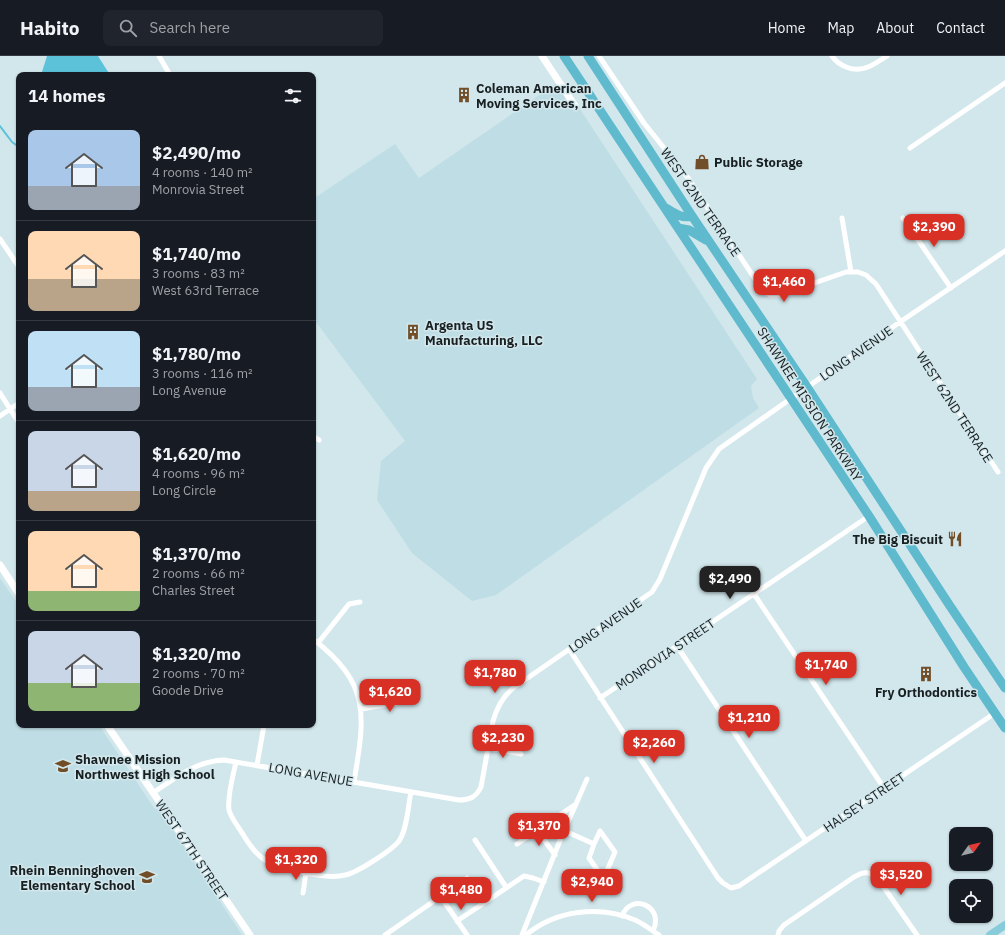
<!DOCTYPE html>
<meta charset="utf-8">
<style>
:root{--surface:#171b24;--page:#20242c;--text:#f1f3f6;--muted:#9ea1a6;--line:#363941;--accent:#d93025}
body{margin:0;font-family:"IBM Plex Sans",sans-serif;background:var(--page);color:var(--text);height:100vh;display:flex;flex-direction:column;font-size:15px;white-space:nowrap}
*{box-sizing:border-box;margin:0}
p{font-size:13px;color:var(--muted)}
.icon{flex:none;width:22px;height:22px;fill:none;stroke:currentColor;stroke-width:2;stroke-linecap:round;stroke-linejoin:round}
.map{position:relative;flex:1;overflow:hidden}
.side{position:absolute;left:16px;top:16px;width:300px;height:656px;display:flex;flex-direction:column;background:var(--surface);border-radius:8px;box-shadow:0 1px 3px #0004}
.side>*{flex:none}
.needle{width:26px;rotate:56deg}
.controls{position:absolute;left:949px;top:771px;display:grid;gap:8px}
.controls a{display:grid;place-items:center;width:44px;height:44px;border-radius:8px;background:var(--surface);box-shadow:0 1px 3px #0004;font-size:20px}
.price{position:absolute;translate:-50% -34px;padding:0 9px;border-radius:8px;background:var(--accent);color:#fff;font-size:13px;line-height:26px;filter:drop-shadow(0 1px 2px #0008)}
.price::after{content:'';position:absolute;left:50%;top:24px;width:12px;height:9px;margin-left:-6px;background:inherit;clip-path:polygon(0 0,100% 0,50% 100%)}
.price.current{background:#222;color:#fff}
ul{padding:0;list-style:none}
li{display:flex;align-items:center;gap:12px;height:100px;padding:0 12px}
li+li{border-top:1px solid var(--line)}
li span{display:grid;place-items:center;flex:none;width:112px;height:80px;border-radius:8px;color:#555}
li>.icon{margin-inline-start:auto}
span .icon{width:48px;height:48px;fill:#fffc;stroke-width:1}
li b{font-size:17px}
h2{display:flex;justify-content:space-between;align-items:center;height:48px;padding:0 12px;font-size:17px}
header{display:flex;align-items:center;gap:24px;box-sizing:border-box;height:56px;padding:0 20px;background:var(--surface);border-bottom:1px solid var(--line)}
header strong{font-size:19px}
nav{display:flex;gap:22px;margin-inline-start:auto;font-size:14px}
.search{width:280px;height:36px;background:var(--page);display:flex;align-items:center;gap:10px;box-sizing:border-box;padding:0 14px;border-radius:8px;color:var(--muted);font-size:15px}
.map>svg:first-child{display:block}
.built{fill:#bfdde5}
.water{fill:#5bc2da}
.lines{fill:none;stroke-linecap:round;stroke-linejoin:round}
.stream{stroke:#5bc2da;stroke-width:2}
.minor{stroke:#fff;stroke-width:5}
.tertiary{stroke:#fff;stroke-width:7}
.primary{stroke:#88cbda;stroke-width:8}
.trunk{stroke:#60bace;stroke-width:9}
.labels{text-anchor:middle;stroke-width:3;stroke-linejoin:round;paint-order:stroke}
.poi-label{font-size:13px;font-weight:bold;fill:#192022;stroke:#d2e7ec;text-anchor:start}
.street-label{font-size:13px;fill:#192022;stroke:#d2e7ec}
</style>
<header>
<strong>Habito</strong>
<div class="search"><svg class="icon" aria-label="search" viewBox="0 0 24 24"><circle cx="10" cy="10" r="6"/><path d="M15 15l6 6"/></svg>Search here</div>
<nav><a>Home</a><a>Map</a><a>About</a><a>Contact</a></nav>
</header>
<div class="map">
<svg width="1005" height="879" viewBox="0 0 1005 879">
<rect width="100%" height="100%" fill="#d2e7ec"/>
<path class="built" d="M561 24 757 323 751 330 753 342 759 352 496 539 472 545 412 497 377 444 381 405 405 385 313 262V143L395 88 419 122Z
M0 522 19 550V669H99L154 752 159 754 169 768 242 879H0Z"/>
<path class="water" d="M47 0H98L110 19H41Z"/>
<g class="lines">
<path class="stream" d="M0 70 12 86 19 91"/>
<path class="minor" d="M159 0 170 19
M599 0 644 67 688 122 761 232 770 239H780L846 216H858L866 219 876 228 998 416
M832 0C839 10 853 16 865 12 873 10 880 4 887 0
M910 92 1005 27
M842 162 851 216
M903 162 951 232
M0 183 19 211
M0 337 19 367
M0 360 19 347
M313 380 319 384
M754 538 884 732
M313 583C371 628 365 659 354 726
M318 587 349 548 360 546
M677 590 806 785
M569 593 718 822 723 827 731 832 739 830 995 657
M600 642 869 460
M361 653 397 647 402 645 411 638
M489 692 521 698
M236 706C233 720 227 740 229 754 231 762 238 770 242 777 248 786 253 795 261 801 275 813 327 824 345 819 357 817 392 794 399 785 407 774 408 750 411 736
M257 709 264 669
M153 737C175 722 196 705 224 704L459 744C470 744 476 741 481 731L493 665C497 651 503 639 516 630L652 536 660 523 706 412 719 393 900 266 1005 195
M537 774 555 799
M565 775 594 788 589 802 598 815 606 817 615 796 600 775 594 788
M475 784 506 831
M517 788 576 748
M303 837 306 817
M441 841 467 879
M622 860C631 836 665 850 653 875
M457 865 524 820 533 822 544 826
M385 879 467 822
M522 879 561 782 587 723
M526 879C556 854 599 849 635 864 644 868 651 874 659 879
M778 879 779 875 784 869 854 821C863 816 867 815 876 820L917 879"/>
<path class="tertiary" d="M542 0 575 50
M0 509 19 538
M107 669 250 879"/>
<path class="primary" d="M990 879 1005 869"/>
<path class="trunk" d="M564 0 869 460 964 611 1005 672
M588 0 692 160 807 331 950 550 1005 632
M666 152C674 157 682 163 692 160
M678 172 689 174 706 184"/>
</g>
<defs>
<symbol id="building-bare" viewBox="-9 -9 18 18"><path d="M-4-6H4V6H1V3H-1V6H-4ZM-2.5-4.3h1.7v1.8h-1.7ZM.8-4.3h1.7v1.8H.8ZM-2.5-1h1.7V.8h-1.7ZM.8-1h1.7V.8H.8Z" fill="#724e28" stroke="#d2e7ec" stroke-width="2.5" paint-order="stroke"/></symbol>
<symbol id="shop-bare" viewBox="-9 -9 18 18"><path d="M-5-2.5h2.3a2.7 3.5 0 0 1 5.4 0H5L5.5 6h-11ZM-1.5-2.5h3a1.5 2.3 0 0 0-3 0Z" fill="#724e28" stroke="#d2e7ec" stroke-width="2.5" paint-order="stroke"/></symbol>
<symbol id="restaurant-bare" viewBox="-9 -9 18 18"><path d="M-5-6h1v4h1v-4h1v4h1v-4h1v5L-1.5 .5V6h-2V.5L-5-1ZM5-6V6H3V1.5H1.5Q1.5-4 5-6Z" fill="#724e28" stroke="#d2e7ec" stroke-width="2.5" paint-order="stroke"/></symbol>
<symbol id="school-bare" viewBox="-9 -9 18 18"><path d="M0-5L7-2L0 1L-7-2ZM-4 1L0 2.5L4 1V4Q0 6-4 4Z" fill="#724e28" stroke="#d2e7ec" stroke-width="2.5" paint-order="stroke"/></symbol>
</defs>
<g fill-rule="evenodd">
<use href="#building-bare" x="453" y="28" width="22" height="22"/>
<use href="#shop-bare" x="691" y="95" width="22" height="22"/>
<use href="#building-bare" x="402" y="265" width="22" height="22"/>
<use href="#restaurant-bare" x="944" y="472" width="22" height="22"/>
<use href="#building-bare" x="915" y="607" width="22" height="22"/>
<use href="#school-bare" x="52" y="699" width="22" height="22"/>
<use href="#school-bare" x="136" y="810" width="22" height="22"/>
</g>
<g class="labels">
<g class="poi-label">
<text x="476" y="37">Coleman American<tspan x="476" dy="15">Moving Services, Inc</tspan></text>
<text x="714" y="111">Public Storage</text>
<text x="425" y="274">Argenta US<tspan x="425" dy="15">Manufacturing, LLC</tspan></text>
<text x="943" y="488" text-anchor="end">The Big Biscuit</text>
<text x="926" y="641" text-anchor="middle">Fry Orthodontics</text>
<text x="75" y="708">Shawnee Mission<tspan x="75" dy="15">Northwest High School</tspan></text>
<text x="135" y="819" text-anchor="end">Rhein Benninghoven<tspan x="135" dy="15">Elementary School</tspan></text>
</g>
<g class="street-label">
<text transform="translate(701 146) rotate(55)" y="5">WEST 62ND TERRACE</text>
<text transform="translate(856 297) rotate(-35)" y="5">LONG AVENUE</text>
<text transform="translate(810 348) rotate(57)" y="5">SHAWNEE MISSION PARKWAY</text>
<text transform="translate(955 351) rotate(57)" y="5">WEST 62ND TERRACE</text>
<text transform="translate(605 569) rotate(-35)" y="5">LONG AVENUE</text>
<text transform="translate(665 598) rotate(-34)" y="5">MONROVIA STREET</text>
<text transform="translate(311 718) rotate(10)" y="5">LONG AVENUE</text>
<text transform="translate(864 746) rotate(-34)" y="5">HALSEY STREET</text>
<text transform="translate(192 794) rotate(56)" y="5">WEST 67TH STREET</text>
</g>
</g>
</svg>
<div class="controls">
<a><svg class="needle" viewBox="-14 -14 28 28"><path d="M0-13l5 13h-10z" fill="#e53935"/><path d="M0 13l5-13h-10z" fill="#9ea1a6"/></svg></a>
<a><svg class="icon" aria-label="locate" viewBox="0 0 24 24"><circle cx="12" cy="12" r="6"/><path d="M12 2v4M12 18v4M2 12h4M18 12h4"/></svg></a>
</div>
<b class="price" style="left:934px;top:192px">$2,390</b>
<b class="price" style="left:784px;top:247px">$1,460</b>
<b class="price current" style="left:730px;top:544px">$2,490</b>
<b class="price" style="left:826px;top:630px">$1,740</b>
<b class="price" style="left:495px;top:638px">$1,780</b>
<b class="price" style="left:390px;top:657px">$1,620</b>
<b class="price" style="left:749px;top:683px">$1,210</b>
<b class="price" style="left:503px;top:703px">$2,230</b>
<b class="price" style="left:654px;top:708px">$2,260</b>
<b class="price" style="left:539px;top:791px">$1,370</b>
<b class="price" style="left:296px;top:825px">$1,320</b>
<b class="price" style="left:901px;top:840px">$3,520</b>
<b class="price" style="left:592px;top:847px">$2,940</b>
<b class="price" style="left:461px;top:855px">$1,480</b>
<section class="side">
<h2>14 homes<svg class="icon" aria-label="filters" viewBox="0 0 24 24"><path d="M4 7h16M4 17h16"/><circle cx="9" cy="7" r="2"/><circle cx="15" cy="17" r="2"/></svg></h2>
<ul>
<li><span style="background:linear-gradient(#a9c7e8 70%,#9aa5b1 0)"><svg class="icon" aria-label="home" viewBox="0 0 24 24"><path d="M3 11l9-7 9 7M6 9v11h12V9"/></svg></span><div><b>$2,490/mo</b><p>4 rooms · 140 m²</p><p>Monrovia Street</p></div></li>
<li><span style="background:linear-gradient(#ffd9b3 60%,#b9a48a 0)"><svg class="icon" aria-label="home" viewBox="0 0 24 24"><path d="M3 11l9-7 9 7M6 9v11h12V9"/></svg></span><div><b>$1,740/mo</b><p>3 rooms · 83 m²</p><p>West 63rd Terrace</p></div></li>
<li><span style="background:linear-gradient(#bfe0f5 70%,#9aa5b1 0)"><svg class="icon" aria-label="home" viewBox="0 0 24 24"><path d="M3 11l9-7 9 7M6 9v11h12V9"/></svg></span><div><b>$1,780/mo</b><p>3 rooms · 116 m²</p><p>Long Avenue</p></div></li>
<li><span style="background:linear-gradient(#c9d6e8 75%,#b9a48a 0)"><svg class="icon" aria-label="home" viewBox="0 0 24 24"><path d="M3 11l9-7 9 7M6 9v11h12V9"/></svg></span><div><b>$1,620/mo</b><p>4 rooms · 96 m²</p><p>Long Circle</p></div></li>
<li><span style="background:linear-gradient(#ffd9b3 75%,#8fb573 0)"><svg class="icon" aria-label="home" viewBox="0 0 24 24"><path d="M3 11l9-7 9 7M6 9v11h12V9"/></svg></span><div><b>$1,370/mo</b><p>2 rooms · 66 m²</p><p>Charles Street</p></div></li>
<li><span style="background:linear-gradient(#c9d6e8 65%,#8fb573 0)"><svg class="icon" aria-label="home" viewBox="0 0 24 24"><path d="M3 11l9-7 9 7M6 9v11h12V9"/></svg></span><div><b>$1,320/mo</b><p>2 rooms · 70 m²</p><p>Goode Drive</p></div></li>
</ul>
</section>
</div>
